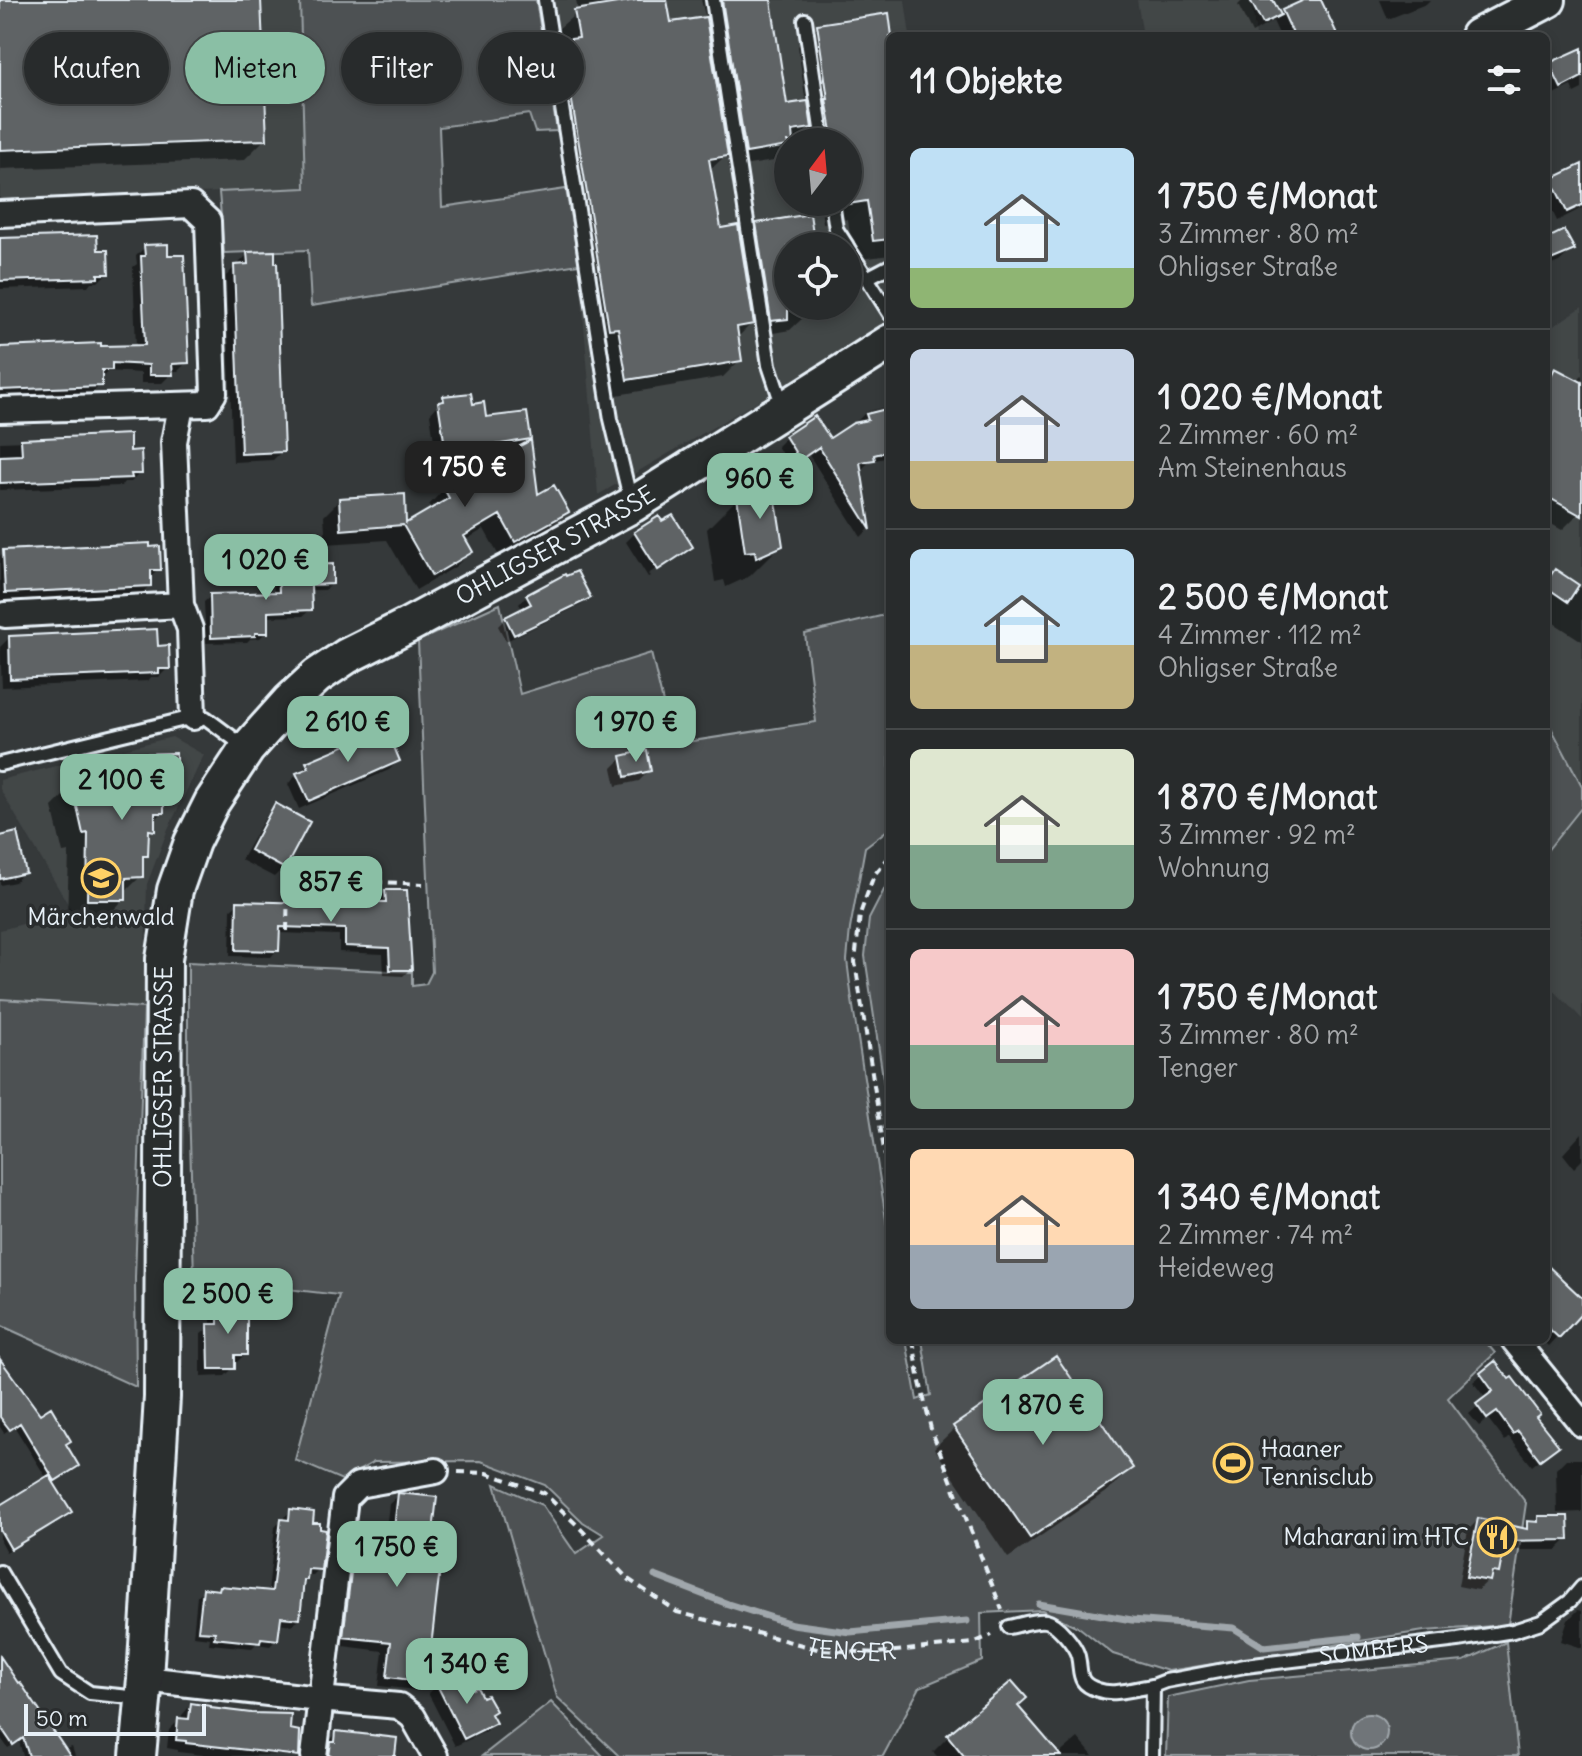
<!DOCTYPE html>
<html lang="de">
<meta charset="utf-8">
<style>
:root{--surface:#282b2c;--page:#303334;--text:#f1f3f6;--muted:#a5a7a9;--line:#444748;--accent:#8abfa5}
body{margin:0;font-family:Delius,sans-serif;background:var(--page);color:var(--text);height:100vh;display:flex;flex-direction:column;font-size:30px;white-space:nowrap}
*{box-sizing:border-box;margin:0}
p{font-size:26px;color:var(--muted)}
.icon{flex:none;width:44px;height:44px;fill:none;stroke:currentColor;stroke-width:2;stroke-linecap:round;stroke-linejoin:round}
.map{position:relative;flex:1;overflow:hidden}
.sheet{position:absolute;left:886px;top:32px;width:664px;height:1312px;display:flex;flex-direction:column;background:var(--surface);border-radius:12px;box-shadow:0 4px 12px #0003,0 0 0 2px var(--line)}
.sheet>*{flex:none}
.banner{position:absolute;left:24px;top:32px;width:742px;height:72px;display:flex;gap:16px}
.needle{width:52px;rotate:16deg}
.fabs{position:absolute;left:774px;top:128px;display:grid;gap:16px}
.fabs a{display:grid;place-items:center;width:88px;height:88px;border-radius:50%;background:var(--surface);box-shadow:0 4px 12px #0003,0 0 0 2px var(--line);font-size:40px}
.scale{position:absolute;left:24px;bottom:20px;width:182px;box-sizing:border-box;padding-left:8px;border:4px solid #e8f1f8;border-top:0;font-size:22px;line-height:28px;white-space:nowrap;color:#e8f1f8;-webkit-text-stroke:6px #2a2d2e;paint-order:stroke}
.price{position:absolute;translate:-50% -68px;padding:0 18px;border-radius:16px;background:var(--accent);color:#111;font-size:26px;line-height:52px;filter:drop-shadow(0 2px 4px #0008)}
.price::after{content:'';position:absolute;left:50%;top:48px;width:24px;height:18px;margin-left:-12px;background:inherit;clip-path:polygon(0 0,100% 0,50% 100%)}
.price.selected{background:#222;color:#fff}
ul{padding:0;list-style:none}
li{display:flex;align-items:center;gap:24px;height:200px;padding:0 24px}
li+li{border-top:2px solid var(--line)}
li span{display:grid;place-items:center;flex:none;width:224px;height:160px;border-radius:12px;color:#555}
li>.icon{margin-inline-start:auto}
span .icon{width:96px;height:96px;fill:#fffc;stroke-width:1}
li b{font-size:34px}
h2{display:flex;justify-content:space-between;align-items:center;height:96px;padding:0 24px;font-size:34px}
.tag{padding:0 28px;border-radius:36px;background:var(--surface);box-shadow:0 4px 12px #0003,0 0 0 2px var(--line);font-size:28px;line-height:72px}
.tag.selected{background:var(--accent);color:#111}
.map>svg:first-child{display:block}
.built{fill:#424647;fill-rule:evenodd}
.green{fill:#4d5152;stroke:#9aa1a5;stroke-width:2}
.water{fill:#707579;stroke:#a0a7ac;stroke-width:2}
.shadow{fill:#0007}
.lines{fill:none;stroke-linecap:round;stroke-linejoin:round}
.stream{stroke:#a0a7ac;stroke-width:7}
.building{fill:#5f6365;stroke:#e8f1f8;stroke-width:2}
.lane-casing{stroke:#e8f1f8;stroke-width:18}
.street-casing{stroke:#e8f1f8;stroke-width:30}
.secondary-casing{stroke:#e8f1f8;stroke-width:40}
.path{stroke:#e8f1f8;stroke-width:4;stroke-dasharray:8 6;stroke-linecap:butt}
.lane{stroke:#2a2d2e;stroke-width:12}
.street{stroke:#2a2d2e;stroke-width:24}
.secondary{stroke:#2a2d2e;stroke-width:34}
.labels{text-anchor:middle;stroke-width:7;stroke-linejoin:round;paint-order:stroke}
.street-label{font-size:24px;fill:#e8f1f8;stroke:#2a2d2e}
.poi-label{font-size:24px;fill:#e8f1f8;stroke:#2a2d2e}
</style>
<div class="map">
<svg width="1582" height="1756" viewBox="0 0 1582 1756">
<rect width="100%" height="100%" fill="#35393a"/>
<filter id="ink" filterUnits="userSpaceOnUse"><feTurbulence type="fractalNoise" baseFrequency=".0125" numOctaves="2"/><feDisplacementMap in="SourceGraphic" scale="16" xChannelSelector="R" yChannelSelector="G"/><feConvolveMatrix kernelMatrix="1 2 1 2 8 2 1 2 1" color-interpolation-filters="sRGB"/></filter>
<g filter="url(#ink)">
<path class="built" d="M0 0H300L305 189 0 200Z
M536 0H905L910 36H890V323L598 495 579 264ZM788 142H848V202H788ZM788 246H848V306H788Z
M1137 0H1251L1256 36H1143Z
M1582 307V786L1546 718V331Z
M172 737 204 755 168 829 147 884 144 1008 0 999V930L72 911 0 789V780Z
M1582 807V1019L1546 982V852Z"/>
<path class="green" d="M300 0H536L557 131 535 132 529 114 439 127 442 207 566 189 579 264 311 306 308 250 224 253 219 192 305 188Z
M500 604 520 694 651 653 673 744 816 722 805 634 889 614 890 828 865 847 850 929 847 960 852 1000 890 1245V1340H906L917 1400 931 1395 922 1340H1484L1495 1353 1448 1398 1526 1503 1508 1625 1424 1631 1168 1671 1113 1654 1080 1628 1042 1610 981 1613 982 1661 920 1687 883 1756H619L557 1697 495 1484 542 1505 576 1554 604 1535 583 1522 545 1485 481 1461 374 1462 342 1480 295 1460 339 1295 194 1278 188 1068V962L412 972V986L426 984 432 972 418 641Z
M1546 718 1582 786V807L1546 852Z
M890 882V1125L865 956 869 919 886 886Z
M0 999 144 1008 135 1278 136 1387 0 1325Z
M1506 1642 1518 1756H1166L1168 1697 1249 1680 1464 1661Z
M551 1702 603 1756H482Z"/>
<path class="water" d="M1351 1732a18 18 0 1 1 36 0a18 18 0 1 1-36 0Z"/>
<path class="shadow" d="M0 0H259L265 139 244 160 0 169Z
M576 0H665L670 25 706 19 701 0H769L785 106 806 104 798 46 818 26 890 36V255L853 260 848 219 823 223 820 202H848V142H810L808 129 795 142H788V148L774 161 729 168 727 154 709 171 719 231 739 243 757 224 813 246H788V306H804L806 315 790 330 756 336 754 321 737 338 740 360 723 377 611 396 601 344H593L546 59 561 44 558 29 578 12Z
M1243 0H1271L1279 16 1283 12 1308 0H1319L1330 36H1280L1273 21 1252 33 1238 5Z
M1380 0H1430L1426 4 1388 19Z
M1582 50V89L1574 93 1571 86 1551 95 1546 85V69L1550 65Z
M1582 167V208L1557 221 1546 198V188L1553 181Z
M0 240 96 252 107 273 98 282H91L88 286 0 289Z
M1546 241 1572 250 1559 262 1546 268Z
M145 247 187 362 178 371H171V374L162 383H141V373L108 371 102 378 100 385 91 394 0 398V349L136 348 133 267 137 264 136 256Z
M248 254 282 451 273 460 233 462 226 276 235 267 239 266V263Z
M1556 370 1576 381 1582 375V507L1578 514 1562 530 1546 521V380Z
M444 398 471 406 485 419 528 439 522 446 536 498 566 511 551 527 499 556 484 529 464 541 471 552 455 567 416 590 387 540 326 544 324 516 340 500 403 496 404 526 432 510 429 505 444 489 517 449 437 461 430 414Z
M890 406V457L870 461 863 468 859 469 869 529 861 537 809 455 790 467 777 446 786 437 829 441 858 424 857 421 866 412Z
M128 437V453L140 473 131 482H124L121 486 0 490V442Z
M738 498 781 545 750 576 726 587 724 580 715 582 707 529Z
M635 533 691 546 684 553V551L648 574 650 576 648 577 626 542Z
M4 552 159 569 150 578 149 586 140 595 0 601V556Z
M279 568 331 584 325 590H309L310 610 303 616 266 617V632L260 638 250 639 247 642 206 643 204 602 211 596 274 594 273 575Z
M1555 572 1582 589V641L1546 618V581Z
M527 596 589 597 581 605 506 641 498 626 506 618 523 610 519 604Z
M9 638 156 648 168 668 159 677H151L148 681 2 687 0 647Z
M135 756 174 780 162 792V813L153 822V830L147 836 146 856 141 861V876L124 893V899L104 920H67L69 852 63 853 52 807 73 786 114 776Z
M622 758 649 771 639 781 616 786 612 768Z
M398 761 389 770 299 809 288 784 307 764Z
M276 806 284 867 274 877 241 860 266 816Z
M0 839 24 872 15 882 0 885Z
M386 892 410 969 403 976 384 975 383 954 339 952V935L278 933 277 950 271 957 230 956 231 909 238 903 344 906 347 903 380 904V898Z
M1582 1133V1160L1574 1168 1563 1154Z
M1546 1267 1582 1301V1310L1548 1346 1542 1340H1546Z
M219 1306 245 1354 237 1362H233V1368L225 1376 201 1377V1334L211 1326V1314Z
M1494 1364 1534 1417 1548 1453 1532 1466 1509 1437 1505 1441 1488 1419 1479 1426 1469 1414 1486 1399 1473 1382Z
M0 1381 64 1445 77 1466 52 1483 65 1516 6 1552 0 1541V1500L3 1505 47 1479 14 1426 4 1433 0 1427Z
M955 1428 1131 1468 1110 1489 1008 1558 934 1448Z
M1566 1459H1582V1512L1557 1513 1556 1469Z
M399 1495 427 1568 425 1681 416 1690 379 1686 383 1651 335 1645 347 1544 357 1535 385 1538 389 1504Z
M291 1511 311 1524 319 1569 313 1575H305V1579L302 1582 298 1619 292 1625 278 1623 276 1640 270 1646 256 1644 252 1648 209 1644 210 1638 193 1636 197 1596 204 1590 216 1592 220 1588 268 1592 275 1527 281 1521H284V1517Z
M1539 1518 1567 1540 1557 1550H1501L1497 1572 1478 1590 1458 1586 1468 1530 1478 1520 1521 1530 1528 1523H1533Z
M1578 1610 1582 1611V1648L1561 1641 1568 1620Z
M0 1667 63 1750 72 1747 75 1756H23L19 1741 8 1748 0 1737Z
M437 1685 457 1687 489 1715 493 1723 485 1732 455 1746 428 1693Z
M191 1705 288 1731 297 1755 212 1756 178 1752V1750L167 1748 169 1730 179 1720 181 1721 182 1715Z
M1016 1707 1058 1755 1078 1738 1093 1756H937L933 1752 949 1736Z
M337 1733 393 1756H322L328 1748V1742Z"/>
<g class="lines">
<path class="stream" d="M655 1576 728 1604 792 1624 850 1632 967 1621
M1039 1604 1132 1620 1234 1628 1264 1647 1358 1637"/>
</g>
<path class="building" d="M0 0H261L267 140 0 150Z
M636 0H667L671 22 706 17 728 156 709 159 721 228 738 225 754 324 737 327 742 361 627 380 618 328 609 329 562 40 579 38 574 10Z
M722 0H771L787 104 808 101 812 128 792 131 793 142H788V146L746 153Z
M1250 0H1273L1281 15 1263 24Z
M1304 0H1321L1338 36H1294L1282 10Z
M889 13 892 36H890V239L873 241 867 201 848 204V142H834L826 99H828L817 24Z
M1582 48V77L1561 88 1549 63Z
M1582 164V205L1567 212 1551 179Z
M810 214 815 246H788V319L771 321 756 223Z
M1564 230 1575 250 1546 262V239Z
M97 235 98 250H108L109 274H98V278L0 281V238Z
M168 244V255H184L189 363 172 364 173 375H149V365L112 363V370H102V386L0 390V347L101 343V346L145 345 141 256H145L144 245Z
M275 251V263H277L284 452 241 454 234 265 248 264 247 252Z
M1555 368 1582 382V516L1546 496V385Z
M471 393 473 404 484 402 486 417 527 412 531 439 446 453 438 402 444 401 443 396Z
M890 408V451L874 455 875 460 860 462 871 530 819 447 800 460 785 436 815 416 830 438 853 423 868 420 866 414Z
M130 434V451L141 450 142 474H131L132 478 0 483V456L22 455 21 439Z
M531 440 538 494 554 485 569 512 515 542 500 515 464 536 473 552 432 576 403 525 341 530 339 498 405 494 406 523 449 498 443 487Z
M759 481 760 491 774 489 783 546 756 558 755 551 745 552 737 497Z
M673 515 693 547 658 570 634 532 659 516 662 521Z
M150 543V547L160 546 161 570H151V586L5 593 3 550Z
M333 564V584L311 585 312 610 268 612V633H255V636L211 638 210 594 279 592 278 566Z
M1555 569 1579 585 1568 602 1546 587V582Z
M577 571 591 598 514 635 505 617 531 604 526 595 565 574 566 576Z
M157 629 158 646 169 645 170 669H159V673L10 679 9 636Z
M386 728 400 761 309 801 296 773 309 768 306 762Z
M647 750 651 771 625 777 621 756Z
M176 753V781H164V813H155V831L149 830 148 856H143V877L126 878V900H87L88 833 83 834 72 784 135 770 134 754Z
M275 803 310 822 285 869 250 850Z
M17 832 26 873 0 879V836Z
M385 890H407L412 970H390L389 948 345 946V929L280 927 279 951 236 950 237 901 353 904 346 901 386 902Z
M1546 1264 1582 1298V1313L1559 1338 1546 1326Z
M218 1304H247V1355H235V1369H209L208 1324H218Z
M1056 1356 1133 1468 1030 1538 953 1426Z
M0 1359 40 1414 51 1407 71 1441 66 1444 79 1466 55 1481 20 1423 10 1430 0 1417Z
M1495 1361 1509 1379 1512 1377 1540 1414 1536 1417 1559 1446 1540 1460 1518 1431 1513 1434 1497 1412 1487 1419 1476 1404 1493 1391 1480 1373Z
M49 1475 72 1512 11 1549 0 1530V1505Z
M398 1493 437 1497 429 1566 440 1568 427 1682 387 1677 391 1642 343 1637 356 1533 393 1537Z
M290 1509 314 1512 313 1523H320V1529L326 1530 321 1570 308 1569 307 1580H304L300 1619 281 1617 278 1640 261 1638 260 1643 214 1638 215 1632 198 1631 203 1588 219 1590 220 1586 272 1591 281 1519 289 1520Z
M1538 1516H1568L1569 1540 1505 1541 1499 1573 1492 1572 1490 1581 1466 1577 1478 1518 1527 1529V1521L1538 1522Z
M0 1656 18 1683 20 1682 70 1756H29L23 1738 13 1745 0 1726Z
M453 1675 458 1684 468 1679 473 1689 477 1687 482 1697 487 1695 496 1711 491 1714 496 1723 464 1739 436 1683Z
M1012 1681 1027 1698 1018 1706 1061 1756H964L947 1735Z
M191 1703 211 1706V1708L251 1713 291 1714 290 1729 300 1731 299 1756 186 1743V1741L176 1740 178 1718 189 1719Z
M336 1731 397 1738 395 1756H329L331 1742H335Z"/>
<g class="lines">
<defs>
<g id="lane">
<path d="M545 0 611 419 631 502"/>
<path d="M713 0 769 365 783 407"/>
<path d="M805 20 823 142"/>
<path d="M832 202 836 229 847 246"/>
<path d="M848 248 890 314"/>
<path d="M867 278 890 266"/>
<path d="M0 764 193 717 206 718 245 747"/>
<path d="M0 1572 61 1674 90 1693 140 1698"/>
<path d="M1009 1627C1020 1625 1035 1619 1046 1621 1057 1623 1075 1645 1078 1656 1082 1673 1076 1683 1098 1690 1114 1696 1136 1688 1153 1686L1152 1756"/>
<path id="s2" d="M1153 1686 1166 1681 1245 1666 1458 1640 1513 1631 1541 1622 1570 1601 1582 1587"/>
</g>
<path id="street" d="M0 214 191 205 208 221 214 393 207 404 0 410
M181 406 174 442 181 605 190 629 193 717
M5 615 181 605
M1514 1340 1582 1424
M145 1679 319 1699 399 1706 413 1717 435 1756
M314 1756 345 1498 358 1485 436 1471"/>
<g id="secondary">
<path d="M1478 36 1548 0"/>
<path id="s3" d="M138 1756 145 1679 162 1397 164 959 175 890 192 842 212 802 247 749 289 702 317 676 347 656 407 626 632 505 890 342"/>
</g>
</defs>
<use href="#lane" class="lane-casing"/>
<use href="#street" class="street-casing"/>
<use href="#secondary" class="secondary-casing"/>
<g class="path">
<path d="M111 754 117 779"/>
<path d="M890 856 874 875 860 914 855 962 890 1189"/>
<path d="M287 931 288 878 423 884"/>
<path d="M913 1340 920 1382 931 1429 1002 1610"/>
<path id="s1" d="M458 1472 487 1473 544 1493 578 1526 628 1579 677 1612 821 1650 877 1653 973 1643 992 1635"/>
</g>
<use href="#lane" class="lane"/>
<use href="#street" class="street"/>
<use href="#secondary" class="secondary"/>
</g>
</g>
<defs>
<symbol id="school-ring" viewBox="-11 -11 22 22"><circle r="9.5" fill="#2a2d2e" stroke="#ffd166" stroke-width="1.5"/><path d="M0-5L7-2L0 1L-7-2ZM-4 1L0 2.5L4 1V4Q0 6-4 4Z" fill="#ffd166"/></symbol>
<symbol id="stadium-ring" viewBox="-11 -11 22 22"><circle r="9.5" fill="#2a2d2e" stroke="#ffd166" stroke-width="1.5"/><path d="M0-5a6.5 5 0 1 0 0 10a6.5 5 0 1 0 0-10ZM-3.5-1.8h7v3.6h-7Z" fill="#ffd166"/></symbol>
<symbol id="restaurant-ring" viewBox="-11 -11 22 22"><circle r="9.5" fill="#2a2d2e" stroke="#ffd166" stroke-width="1.5"/><path d="M-5-6h1v4h1v-4h1v4h1v-4h1v5L-1.5 .5V6h-2V.5L-5-1ZM5-6V6H3V1.5H1.5Q1.5-4 5-6Z" fill="#ffd166"/></symbol>
</defs>
<g fill-rule="evenodd">
<use href="#school-ring" x="79" y="856" width="44" height="44"/>
<use href="#stadium-ring" x="1211" y="1441" width="44" height="44"/>
<use href="#restaurant-ring" x="1475" y="1515" width="44" height="44"/>
</g>
<g class="labels">
<g class="street-label">
<text dy="8" stroke="none"><textPath href="#s3" startOffset="1400">OHLIGSER STRASSE</textPath></text>
<text dy="8" stroke="none"><textPath href="#s3" startOffset="680">OHLIGSER STRASSE</textPath></text>
<text dy="8" stroke="none"><textPath href="#s1" startOffset="448">TENGER</textPath></text>
<text dy="8" stroke="none"><textPath href="#s2" startOffset="224">SOMBERS</textPath></text>
</g>
<g class="poi-label">
<text x="101" y="925">Märchenwald</text>
<text x="1261" y="1457" text-anchor="start">Haaner<tspan x="1261" dy="28">Tennisclub</tspan></text>
<text x="1469" y="1545" text-anchor="end">Maharani im HTC</text>
</g>
</g>
</svg>
<div class="fabs">
<a><svg class="needle" viewBox="-14 -14 28 28"><path d="M0-13l5 13h-10z" fill="#e53935"/><path d="M0 13l5-13h-10z" fill="#a5a7a9"/></svg></a>
<a><svg class="icon" aria-label="locate" viewBox="0 0 24 24"><circle cx="12" cy="12" r="6"/><path d="M12 2v4M12 18v4M2 12h4M18 12h4"/></svg></a>
</div>
<div class="scale">50 m</div>
<b class="price selected" style="left:465px;top:509px">1 750 €</b>
<b class="price" style="left:760px;top:521px">960 €</b>
<b class="price" style="left:266px;top:602px">1 020 €</b>
<b class="price" style="left:348px;top:764px">2 610 €</b>
<b class="price" style="left:636px;top:764px">1 970 €</b>
<b class="price" style="left:122px;top:822px">2 100 €</b>
<b class="price" style="left:331px;top:924px">857 €</b>
<b class="price" style="left:228px;top:1336px">2 500 €</b>
<b class="price" style="left:1043px;top:1447px">1 870 €</b>
<b class="price" style="left:397px;top:1589px">1 750 €</b>
<b class="price" style="left:467px;top:1706px">1 340 €</b>
<div class="banner">
<a class="tag">Kaufen</a>
<a class="tag selected">Mieten</a>
<a class="tag">Filter</a>
<a class="tag">Neu</a>
</div>
<section class="sheet">
<h2>11 Objekte<svg class="icon" aria-label="filters" viewBox="0 0 24 24"><path d="M4 7h16M4 17h16"/><circle cx="9" cy="7" r="2"/><circle cx="15" cy="17" r="2"/></svg></h2>
<ul>
<li><span style="background:linear-gradient(#bfe0f5 75%,#8fb573 0)"><svg class="icon" aria-label="home" viewBox="0 0 24 24"><path d="M3 11l9-7 9 7M6 9v11h12V9"/></svg></span><div><b>1 750 €/Monat</b><p>3 Zimmer · 80 m²</p><p>Ohligser Straße</p></div></li>
<li><span style="background:linear-gradient(#c9d6e8 70%,#c2b280 0)"><svg class="icon" aria-label="home" viewBox="0 0 24 24"><path d="M3 11l9-7 9 7M6 9v11h12V9"/></svg></span><div><b>1 020 €/Monat</b><p>2 Zimmer · 60 m²</p><p>Am Steinenhaus</p></div></li>
<li><span style="background:linear-gradient(#bfe0f5 60%,#c2b280 0)"><svg class="icon" aria-label="home" viewBox="0 0 24 24"><path d="M3 11l9-7 9 7M6 9v11h12V9"/></svg></span><div><b>2 500 €/Monat</b><p>4 Zimmer · 112 m²</p><p>Ohligser Straße</p></div></li>
<li><span style="background:linear-gradient(#dfe7d0 60%,#7fa58c 0)"><svg class="icon" aria-label="home" viewBox="0 0 24 24"><path d="M3 11l9-7 9 7M6 9v11h12V9"/></svg></span><div><b>1 870 €/Monat</b><p>3 Zimmer · 92 m²</p><p>Wohnung</p></div></li>
<li><span style="background:linear-gradient(#f6c9c9 60%,#7fa58c 0)"><svg class="icon" aria-label="home" viewBox="0 0 24 24"><path d="M3 11l9-7 9 7M6 9v11h12V9"/></svg></span><div><b>1 750 €/Monat</b><p>3 Zimmer · 80 m²</p><p>Tenger</p></div></li>
<li><span style="background:linear-gradient(#ffd9b3 60%,#9aa5b1 0)"><svg class="icon" aria-label="home" viewBox="0 0 24 24"><path d="M3 11l9-7 9 7M6 9v11h12V9"/></svg></span><div><b>1 340 €/Monat</b><p>2 Zimmer · 74 m²</p><p>Heideweg</p></div></li>
</ul>
</section>
</div>
